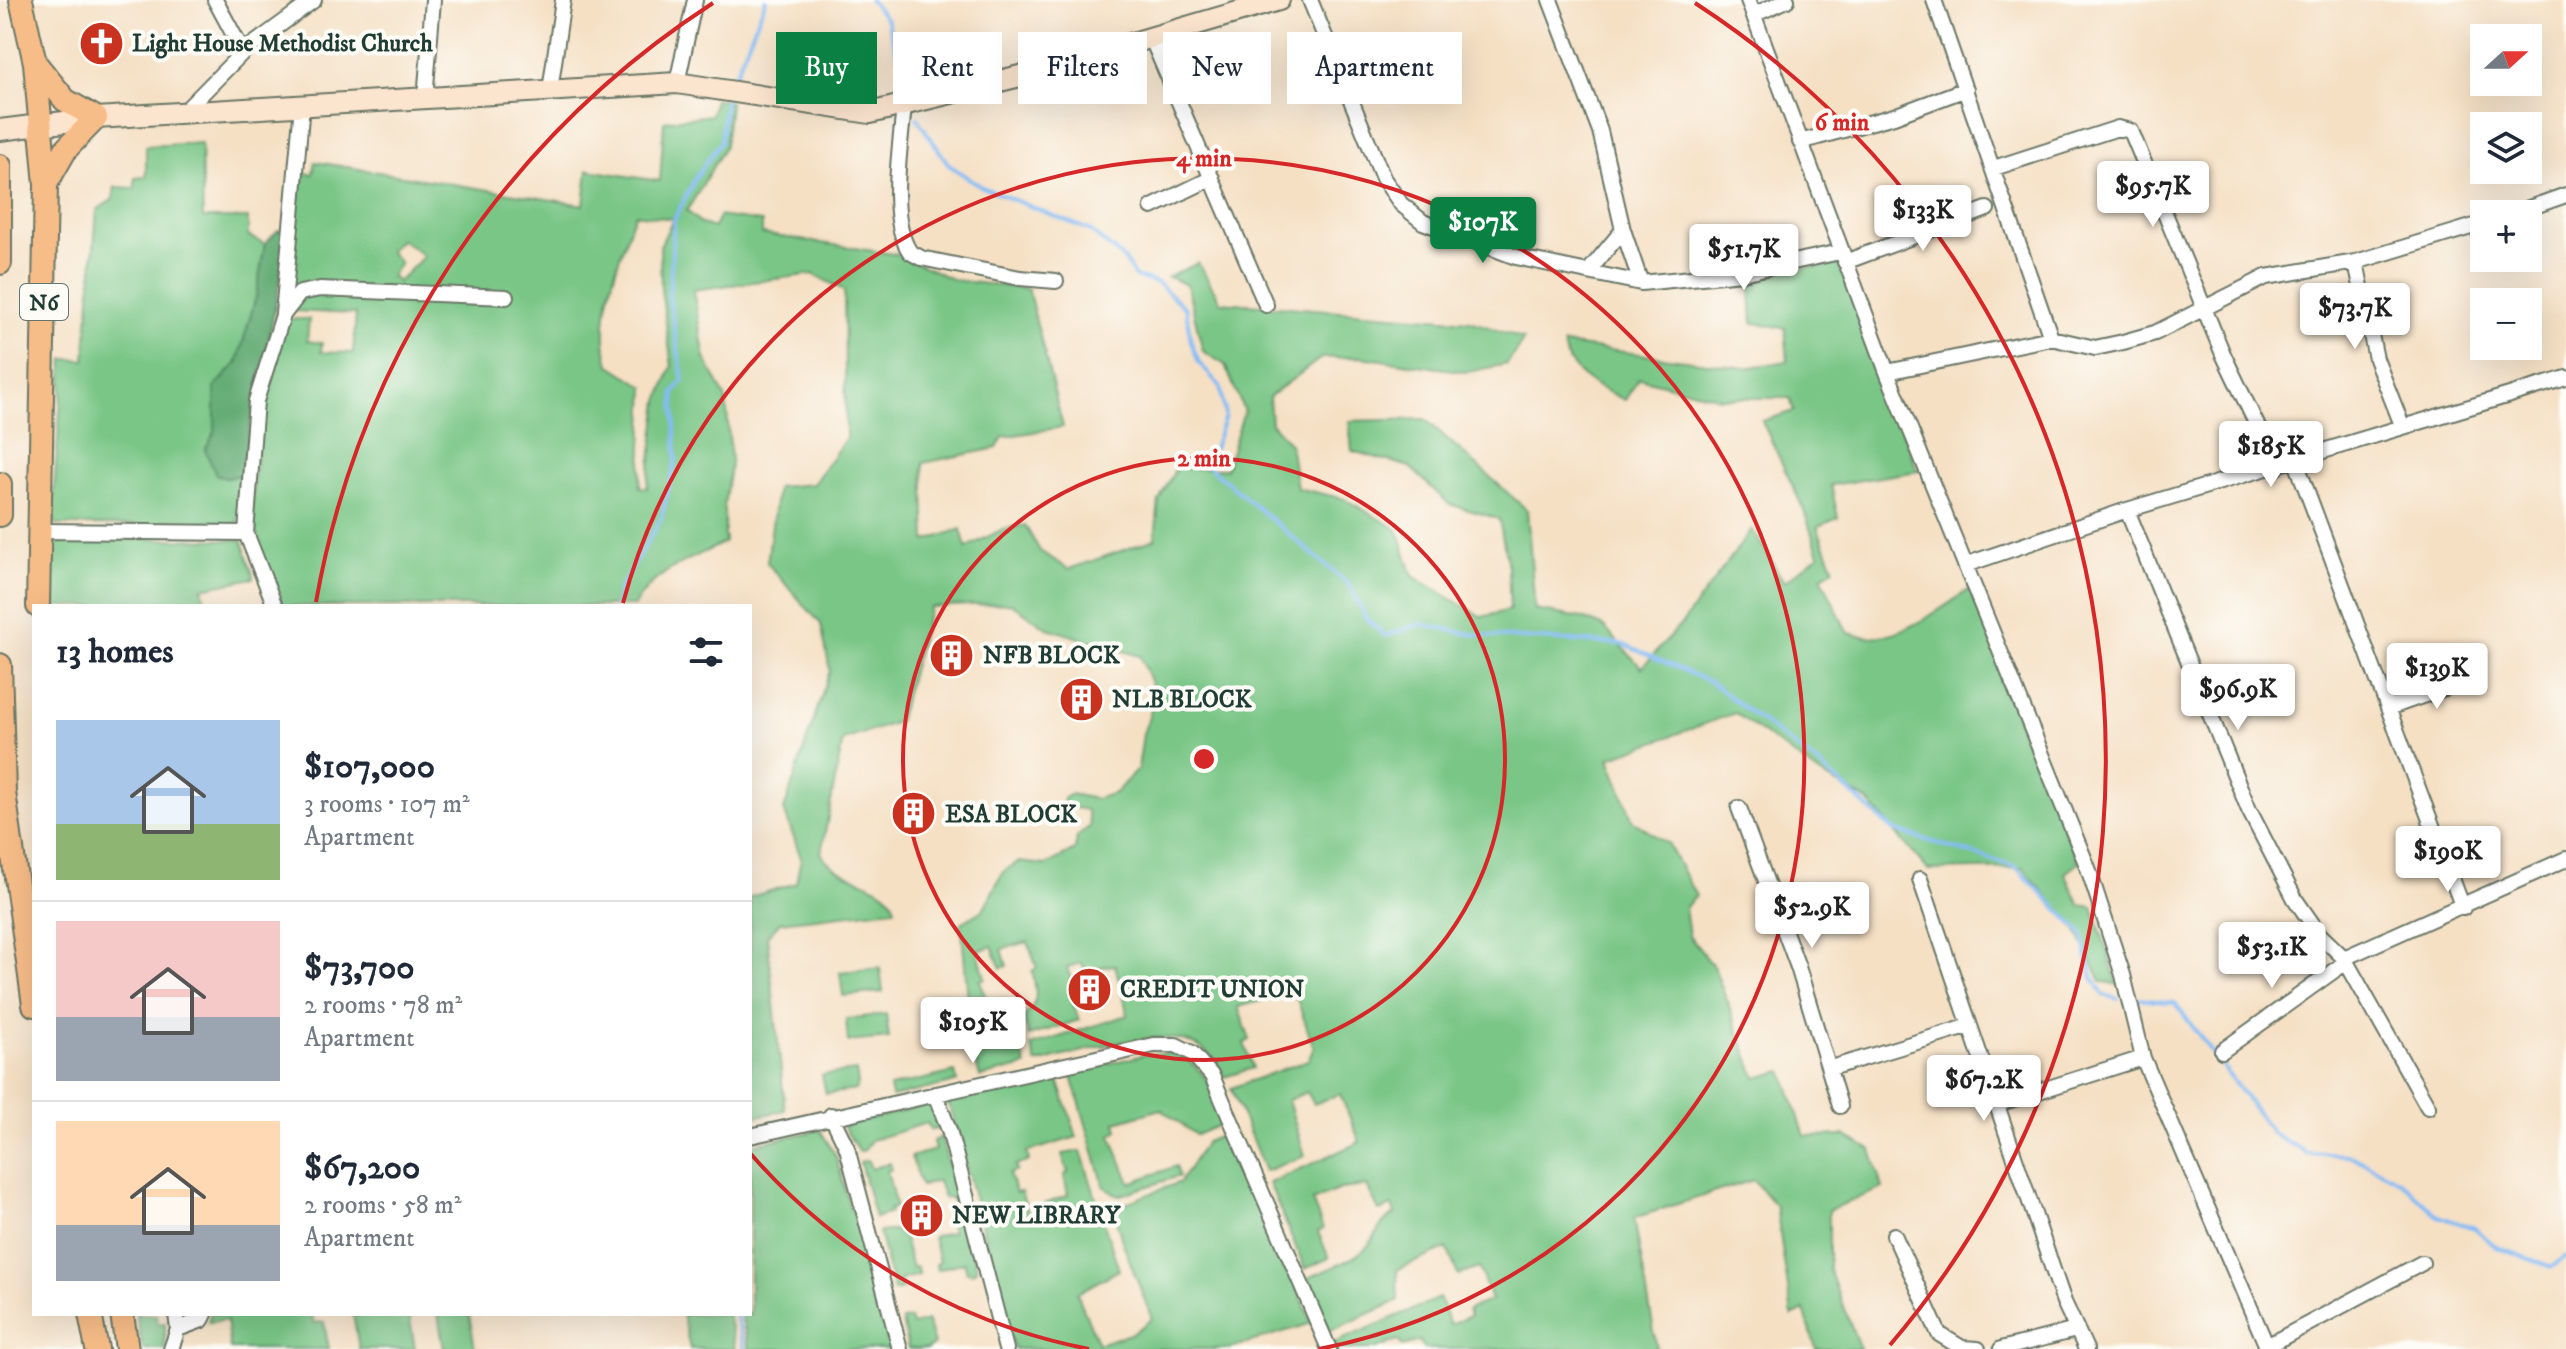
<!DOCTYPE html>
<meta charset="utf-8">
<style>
:root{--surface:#fff;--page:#f2f2f3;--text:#1f2937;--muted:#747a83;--line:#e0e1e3;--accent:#0b8043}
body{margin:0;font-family:"IM FELL DW Pica",serif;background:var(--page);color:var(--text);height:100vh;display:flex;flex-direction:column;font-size:30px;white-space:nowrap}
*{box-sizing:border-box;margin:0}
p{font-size:26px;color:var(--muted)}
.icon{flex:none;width:44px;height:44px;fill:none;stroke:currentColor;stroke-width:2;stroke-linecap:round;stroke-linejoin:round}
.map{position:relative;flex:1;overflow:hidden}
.panel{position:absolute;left:32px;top:604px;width:720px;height:712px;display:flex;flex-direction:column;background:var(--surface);border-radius:0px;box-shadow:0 8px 32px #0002}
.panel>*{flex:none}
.hud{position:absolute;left:776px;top:32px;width:760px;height:72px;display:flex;gap:16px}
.needle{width:52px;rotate:69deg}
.buttons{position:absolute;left:2470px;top:24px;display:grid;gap:16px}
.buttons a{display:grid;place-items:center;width:72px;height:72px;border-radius:0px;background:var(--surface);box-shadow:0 8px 32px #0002;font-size:40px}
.price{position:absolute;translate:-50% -68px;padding:0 18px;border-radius:8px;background:#fff;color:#222;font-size:26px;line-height:52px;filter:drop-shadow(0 2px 4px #0008)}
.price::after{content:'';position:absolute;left:50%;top:48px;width:24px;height:18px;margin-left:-12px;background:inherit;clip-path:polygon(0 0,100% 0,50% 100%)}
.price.active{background:var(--accent);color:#fff}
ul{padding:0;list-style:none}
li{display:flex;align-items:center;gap:24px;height:200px;padding:0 24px}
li+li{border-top:2px solid var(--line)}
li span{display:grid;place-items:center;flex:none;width:224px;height:160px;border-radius:0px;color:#555}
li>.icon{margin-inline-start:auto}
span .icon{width:96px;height:96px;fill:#fffc;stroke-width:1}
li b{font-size:34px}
h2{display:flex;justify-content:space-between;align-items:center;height:96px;padding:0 24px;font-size:34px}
.tag{padding:0 28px;border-radius:0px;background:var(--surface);box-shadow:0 8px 32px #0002;font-size:28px;line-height:72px}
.tag.active{background:var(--accent);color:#fff}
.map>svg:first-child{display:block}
.green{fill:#79c686;stroke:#4c825d;stroke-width:2;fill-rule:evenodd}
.forest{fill:#62ab73;stroke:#407454;stroke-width:2}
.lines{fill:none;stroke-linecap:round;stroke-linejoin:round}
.stream{stroke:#84bbf4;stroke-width:4}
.street-casing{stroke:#6a7666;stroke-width:18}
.secondary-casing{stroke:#6a7666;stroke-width:24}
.primary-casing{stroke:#6a7666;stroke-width:26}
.street{stroke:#fff;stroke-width:14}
.secondary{stroke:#fce5cf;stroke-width:20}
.primary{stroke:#f7bd88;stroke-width:22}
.ring{fill:none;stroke:#d62828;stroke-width:4}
.labels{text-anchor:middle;stroke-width:8;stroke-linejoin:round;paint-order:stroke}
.shield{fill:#fdfcf7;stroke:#62766e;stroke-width:2}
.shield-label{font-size:22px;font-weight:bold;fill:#1f3d34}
.poi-label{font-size:24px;font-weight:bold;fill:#1f3d34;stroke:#fdfcf7;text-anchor:start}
.centre{fill:#d62828;stroke:#fdfcf7;stroke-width:4}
.ring-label{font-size:24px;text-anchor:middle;font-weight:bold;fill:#d62828;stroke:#fdfcf7;stroke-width:8;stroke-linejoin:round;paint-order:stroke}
</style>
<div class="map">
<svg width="2566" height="1349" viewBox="0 0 2566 1349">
<rect width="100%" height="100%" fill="#fdfcf7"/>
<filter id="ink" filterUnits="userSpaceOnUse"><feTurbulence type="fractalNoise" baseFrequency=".0125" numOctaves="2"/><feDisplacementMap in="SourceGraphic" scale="16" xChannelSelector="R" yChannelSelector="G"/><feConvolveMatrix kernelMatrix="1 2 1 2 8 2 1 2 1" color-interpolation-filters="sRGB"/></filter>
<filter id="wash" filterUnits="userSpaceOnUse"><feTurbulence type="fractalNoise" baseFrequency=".006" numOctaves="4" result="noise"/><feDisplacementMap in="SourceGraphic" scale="32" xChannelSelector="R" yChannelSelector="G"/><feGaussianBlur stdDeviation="1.8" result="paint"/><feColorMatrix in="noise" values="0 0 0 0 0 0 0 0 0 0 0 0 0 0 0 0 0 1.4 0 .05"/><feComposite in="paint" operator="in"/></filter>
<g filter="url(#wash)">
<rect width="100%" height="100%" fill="#f5e0c4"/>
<path class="green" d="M715 99 730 102 725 146 687 211 702 224 714 228 719 216 762 222V234L900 255 954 280 1028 289 1063 427 1003 437 997 448 923 463 926 541 961 529 966 548 1003 529 1025 525 1040 551 1069 569 1155 539 1159 500 1176 468 1226 469 1244 411 1225 365 1203 351 1187 285 1168 277 1198 263 1221 302 1470 321 1524 339 1507 364 1467 372 1360 357 1321 358 1269 397 1271 423 1290 444 1297 488 1345 499 1398 530 1413 576 1482 617 1510 610 1508 567 1499 519 1449 504 1410 467 1352 451 1349 421 1425 419 1527 510 1535 610 1582 618 1603 626 1642 668 1684 621 1752 529 1784 582 1819 555 1803 508 1762 421 1794 411 1790 398H1720L1639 378 1625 400C1599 388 1568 374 1563 344L1745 368 1788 361 1785 328 1753 323 1750 275 1839 264 1918 471 1831 485 1838 518 1817 527 1834 569 1821 576 1847 632C1888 650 1937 612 1970 589L1996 653 2021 730 2079 863 2065 873 2080 905 2093 907 2118 985 2101 981 2076 929 2023 868 1928 870 1868 801 1821 775 1735 713 1609 758 1633 821 1668 844 1696 896 1685 908 1689 936 1714 967 1756 1078 1783 1071 1805 1136 1844 1135 1871 1150 1883 1188 1829 1210V1270L1860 1349H1816L1804 1310 1792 1316 1776 1206 1753 1180 1634 1218 1657 1349H1424L1420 1341 1403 1346 1397 1340 1377 1349H1336L1334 1343 1439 1298 1450 1325 1470 1316 1468 1310 1491 1300 1479 1268 1458 1275 1447 1248 1397 1270 1398 1301 1330 1331 1308 1278C1327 1269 1357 1260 1370 1243 1382 1228 1375 1227 1395 1214L1392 1206 1379 1211 1367 1186 1340 1189 1312 1201 1323 1229 1318 1232 1329 1258 1305 1269 1269 1183 1360 1142 1340 1094 1314 1104 1307 1092 1288 1100 1305 1156 1265 1171 1231 1088 1308 1060 1314 1048 1297 999 1286 994 1238 1007 1250 1040 1244 1043 1253 1068 1224 1077C1218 1066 1212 1055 1201 1048 1164 1022 1078 1054 1036 1063L1031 1046 1128 1015 1115 965 1102 967 1089 981 1082 963 1067 967 1076 995 1071 997 1079 1020 1029 1036 1023 1018C1040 1002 1037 993 1032 971L1037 968 1028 942 1002 949 1007 966 1001 968 992 946 978 951 985 978 980 980 987 1002 993 1000 996 1008 1007 1004 1026 1066 980 1077 973 1053 961 923 983 910 1003 872 1018 862 1046 865 1075 850 1077 837 1090 826 1087 810 1064 806 1063 799 1071 794 1095 799 1115 793 1138 769 1143 734 1156 696 1140 656 1047 628 1011 603 930 607 898 722 843 740 821 853C838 882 890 880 895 909L780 922 767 936 785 1110 750 1118V897L796 883 801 858 784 810 830 670 821 624 767 563 777 487 813 484 846 438 844 290 813 274 693 290 705 358 726 399 731 461 724 506 725 542C691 560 654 570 634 606H281C270 577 255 542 253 512 251 468 269 358 289 319H309L307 341 322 343 321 352 353 353 356 314 295 311 296 305 288 300 301 173 313 174 315 162 584 205 588 170 660 181 664 121 711 115ZM635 214 673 219 660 246 661 289 672 366 659 401 647 488 640 487 645 387 609 364C595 318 619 258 635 214ZM401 239 424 256 398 282 391 276 400 263 389 251Z
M201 143 203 218H248V236L265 244 256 297 237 363 215 387V432L226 478 241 475 237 526 57 525 52 517 64 359 85 360 97 210 113 199 115 187 135 188V178L146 177V146Z
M72 538 242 540 254 578 202 588 206 606H49L53 552 56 544Z
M880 968 883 992 843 996 840 972Z
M886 1014 889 1038 848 1042 846 1019Z
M1173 1053C1206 1065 1214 1093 1227 1122L1196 1135 1161 1109 1116 1122 1118 1130 1111 1135 1130 1183 1176 1166 1179 1176 1118 1196 1104 1186 1071 1073 1147 1054Z
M856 1071 858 1083 855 1090 826 1094 822 1075Z
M955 1072 957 1082 892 1097 890 1087Z
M1056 1074 1077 1137 1027 1152 1029 1161 1015 1166 1017 1171 1009 1174 1016 1193 1021 1192 1031 1221 1047 1216 1044 1204 1068 1195 1064 1175 1068 1173 1062 1154 1081 1151 1119 1270 1077 1293 1098 1344 1133 1333 1152 1319 1122 1241 1113 1208 1180 1182 1206 1142 1231 1132 1312 1323 1228 1349H1014L952 1113 945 1100Z
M927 1105 932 1107 938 1129 931 1130 927 1123 871 1140 865 1150 859 1152 843 1126Z
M820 1130 836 1156 850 1209 856 1208 893 1349H749L741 1314H750V1145Z
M941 1137 977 1269 972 1273 967 1272 964 1262 937 1270 936 1264 939 1262 933 1237 952 1232 948 1215 956 1212 951 1197 944 1199 938 1181 921 1186 911 1157 935 1150 933 1141Z
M868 1160 871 1169 890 1163 892 1169 887 1171 896 1207 889 1209 890 1213 875 1218 860 1162Z
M897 1230 899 1236 903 1235 912 1268 916 1267 919 1275 900 1280 902 1289 894 1291 879 1232Z
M136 1314 156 1315 158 1324 165 1323V1349H143Z
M210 1314H312L314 1323 324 1322 329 1349H230L226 1320 208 1322Z
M353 1314H409L415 1349H359Z
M438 1314H469L475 1349H444Z
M682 1314H728L735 1349H690Z
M910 1319 912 1325 927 1321 934 1344 928 1349H908L902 1320Z"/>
<path class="forest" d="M278 230 288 232C277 314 255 393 241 475L226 478 216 475 205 450 215 432V387L237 363 256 297 265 244Z"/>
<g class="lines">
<path class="stream" d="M870 0 887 20 909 93
M732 82 766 0
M917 118 949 165 982 187 1089 230 1123 258 1135 277 1158 283 1186 309 1191 342 1199 363 1220 386 1225 416 1208 466 1348 584 1366 618 1385 636 1421 624 1475 635 1622 644 1710 682 1818 764 1893 830 2016 867 2082 933 2092 976 2104 995 2118 999
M616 606 620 588 661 519 676 459 674 393 683 380 669 297 674 220 696 177 721 141 725 99
M2139 999 2175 1003 2272 1133 2306 1153 2349 1155 2400 1181 2438 1216 2475 1228 2496 1247 2552 1267 2566 1256
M736 1314 744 1349"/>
</g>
</g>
<g filter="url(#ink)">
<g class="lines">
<defs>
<path id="street" d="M215 0 243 52
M1310 0 1383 178 1401 204 1423 222 1516 257 1641 283 1742 273 1840 252
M1550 0 1600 131 1623 230 1641 283
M1748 0 1887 372 2088 868 2123 975 2143 1058 2268 1349
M1934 0 2051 338
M1753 15 1787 0
M1151 37 1266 305
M677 83 695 0
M550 91 563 0
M425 99 433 0
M904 105C901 145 887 218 910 252L921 258 1020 278 1056 281
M181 115 243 52 314 0
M1800 142 1894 116 1966 89
M1994 168 2118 128 2131 131 2223 354 2277 467
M1152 207 1212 178
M2512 214 2566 195
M1845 262 1987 209
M2356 262 2376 359 2402 425
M1588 272 1623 230
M283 314 302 105
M1887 372 2051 338 2095 348 2123 342 2155 333 2266 277 2356 262 2484 223
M2296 462 2463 908
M2127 510 2249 810 2295 899 2320 935 2344 958 2428 1107
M39 531 246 533
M1965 565 2127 510 2566 378
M275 606 246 533 256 401 283 315 300 293 320 289 506 297
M2388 708 2474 678
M1739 808 1798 967 1840 1106
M1920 879 2064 1302 2086 1349
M2344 958 2566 859
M2222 1051 2346 962
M1831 1068 1970 1026
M935 1094 949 1130 1006 1349
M1998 1104 2143 1058
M831 1115 847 1148 900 1349
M750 1136 1154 1045H1176L1192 1053 1212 1076 1329 1349
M1894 1235 1939 1334 1962 1348 1978 1349
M178 1329 202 1320 205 1314
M2267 1346 2422 1263
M171 1349 178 1329 176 1314
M2001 1349 2076 1330"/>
<path id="secondary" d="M0 130 96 118 677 83 870 113 1020 76 1279 0"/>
<path id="primary" d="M21 0 35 63 46 185 38 606
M36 64 65 100 96 118 66 149 46 184
M0 166V263
M0 484V515
M0 665 4 792 34 1005
M90 1314 97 1349
M122 1314 127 1349"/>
</defs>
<use href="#street" class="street-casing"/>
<use href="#secondary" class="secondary-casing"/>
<use href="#primary" class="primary-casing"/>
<use href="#street" class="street"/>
<use href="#secondary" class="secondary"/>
<use href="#primary" class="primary"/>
</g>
</g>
<g class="ring">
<circle cx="1204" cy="759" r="301"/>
<path d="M1089 1349A601 601 0 0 1 750 1153M623 603A601 601 0 1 1 1319 1349"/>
<path d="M316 602A902 902 0 0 1 713 3M1695 3A902 902 0 0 1 1890 1345"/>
</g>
<defs>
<symbol id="church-disc" viewBox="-11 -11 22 22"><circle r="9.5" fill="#c8321e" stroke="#fdfcf7"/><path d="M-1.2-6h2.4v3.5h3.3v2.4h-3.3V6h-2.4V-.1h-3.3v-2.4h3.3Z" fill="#fff"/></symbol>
<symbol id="building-disc" viewBox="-11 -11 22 22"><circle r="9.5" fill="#c8321e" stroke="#fdfcf7"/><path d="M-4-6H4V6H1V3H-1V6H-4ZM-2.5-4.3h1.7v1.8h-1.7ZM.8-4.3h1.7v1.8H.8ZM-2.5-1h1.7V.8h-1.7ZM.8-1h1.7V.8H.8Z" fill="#fff"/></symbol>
</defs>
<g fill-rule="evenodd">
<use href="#church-disc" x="76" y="18" width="51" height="51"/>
<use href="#building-disc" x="926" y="630" width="51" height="51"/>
<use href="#building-disc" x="1056" y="674" width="51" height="51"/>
<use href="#building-disc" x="888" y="788" width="51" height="51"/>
<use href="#building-disc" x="1064" y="964" width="51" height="51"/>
<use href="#building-disc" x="896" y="1190" width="51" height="51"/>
</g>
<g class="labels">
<rect class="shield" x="20" y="284" width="48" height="36" rx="6"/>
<g class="shield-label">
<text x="44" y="310">N6</text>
</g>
<g class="poi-label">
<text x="132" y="51">Light House Methodist Church</text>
<text x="983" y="663">NFB BLOCK</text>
<text x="1112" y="707">NLB BLOCK</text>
<text x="945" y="822">ESA BLOCK</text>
<text x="1120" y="997">CREDIT UNION</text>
<text x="952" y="1223">NEW LIBRARY</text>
</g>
</g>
<circle cx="1204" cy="759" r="12" class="centre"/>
<g class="ring-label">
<text x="1842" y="130">6 min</text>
<text x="1204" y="166">4 min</text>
<text x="1204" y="466">2 min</text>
</g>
</svg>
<div class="buttons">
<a><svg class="needle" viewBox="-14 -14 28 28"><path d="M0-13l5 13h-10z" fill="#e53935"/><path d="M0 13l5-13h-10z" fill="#747a83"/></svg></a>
<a><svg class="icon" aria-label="layers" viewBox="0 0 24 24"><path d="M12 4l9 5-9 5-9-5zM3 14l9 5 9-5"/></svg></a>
<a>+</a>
<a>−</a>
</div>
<b class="price" style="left:2153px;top:229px">$95.7K</b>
<b class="price" style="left:1923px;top:253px">$133K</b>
<b class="price active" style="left:1483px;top:265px">$107K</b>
<b class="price" style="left:1744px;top:292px">$51.7K</b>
<b class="price" style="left:2355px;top:351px">$73.7K</b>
<b class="price" style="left:2271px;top:489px">$185K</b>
<b class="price" style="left:2437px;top:711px">$139K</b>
<b class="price" style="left:2238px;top:732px">$96.9K</b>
<b class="price" style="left:2448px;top:894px">$190K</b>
<b class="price" style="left:1812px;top:950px">$52.9K</b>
<b class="price" style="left:2272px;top:990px">$53.1K</b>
<b class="price" style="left:973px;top:1065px">$105K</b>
<b class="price" style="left:1984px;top:1123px">$67.2K</b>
<div class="hud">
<a class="tag active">Buy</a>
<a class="tag">Rent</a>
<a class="tag">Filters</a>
<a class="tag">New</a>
<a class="tag">Apartment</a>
</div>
<section class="panel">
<h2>13 homes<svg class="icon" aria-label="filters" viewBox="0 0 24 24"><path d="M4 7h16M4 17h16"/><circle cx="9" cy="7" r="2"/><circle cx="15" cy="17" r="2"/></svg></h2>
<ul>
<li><span style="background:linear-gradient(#a9c7e8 65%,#8fb573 0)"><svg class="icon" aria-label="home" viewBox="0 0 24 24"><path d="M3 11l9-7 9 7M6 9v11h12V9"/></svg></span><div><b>$107,000</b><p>3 rooms · 107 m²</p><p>Apartment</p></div></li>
<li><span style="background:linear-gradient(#f6c9c9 60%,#9aa5b1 0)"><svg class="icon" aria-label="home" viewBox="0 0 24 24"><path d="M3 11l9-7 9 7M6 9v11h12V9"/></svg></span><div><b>$73,700</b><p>2 rooms · 78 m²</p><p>Apartment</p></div></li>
<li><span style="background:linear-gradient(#ffd9b3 65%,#9aa5b1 0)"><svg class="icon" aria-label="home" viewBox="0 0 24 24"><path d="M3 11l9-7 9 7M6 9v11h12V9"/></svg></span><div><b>$67,200</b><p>2 rooms · 58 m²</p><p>Apartment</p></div></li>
</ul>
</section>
</div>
